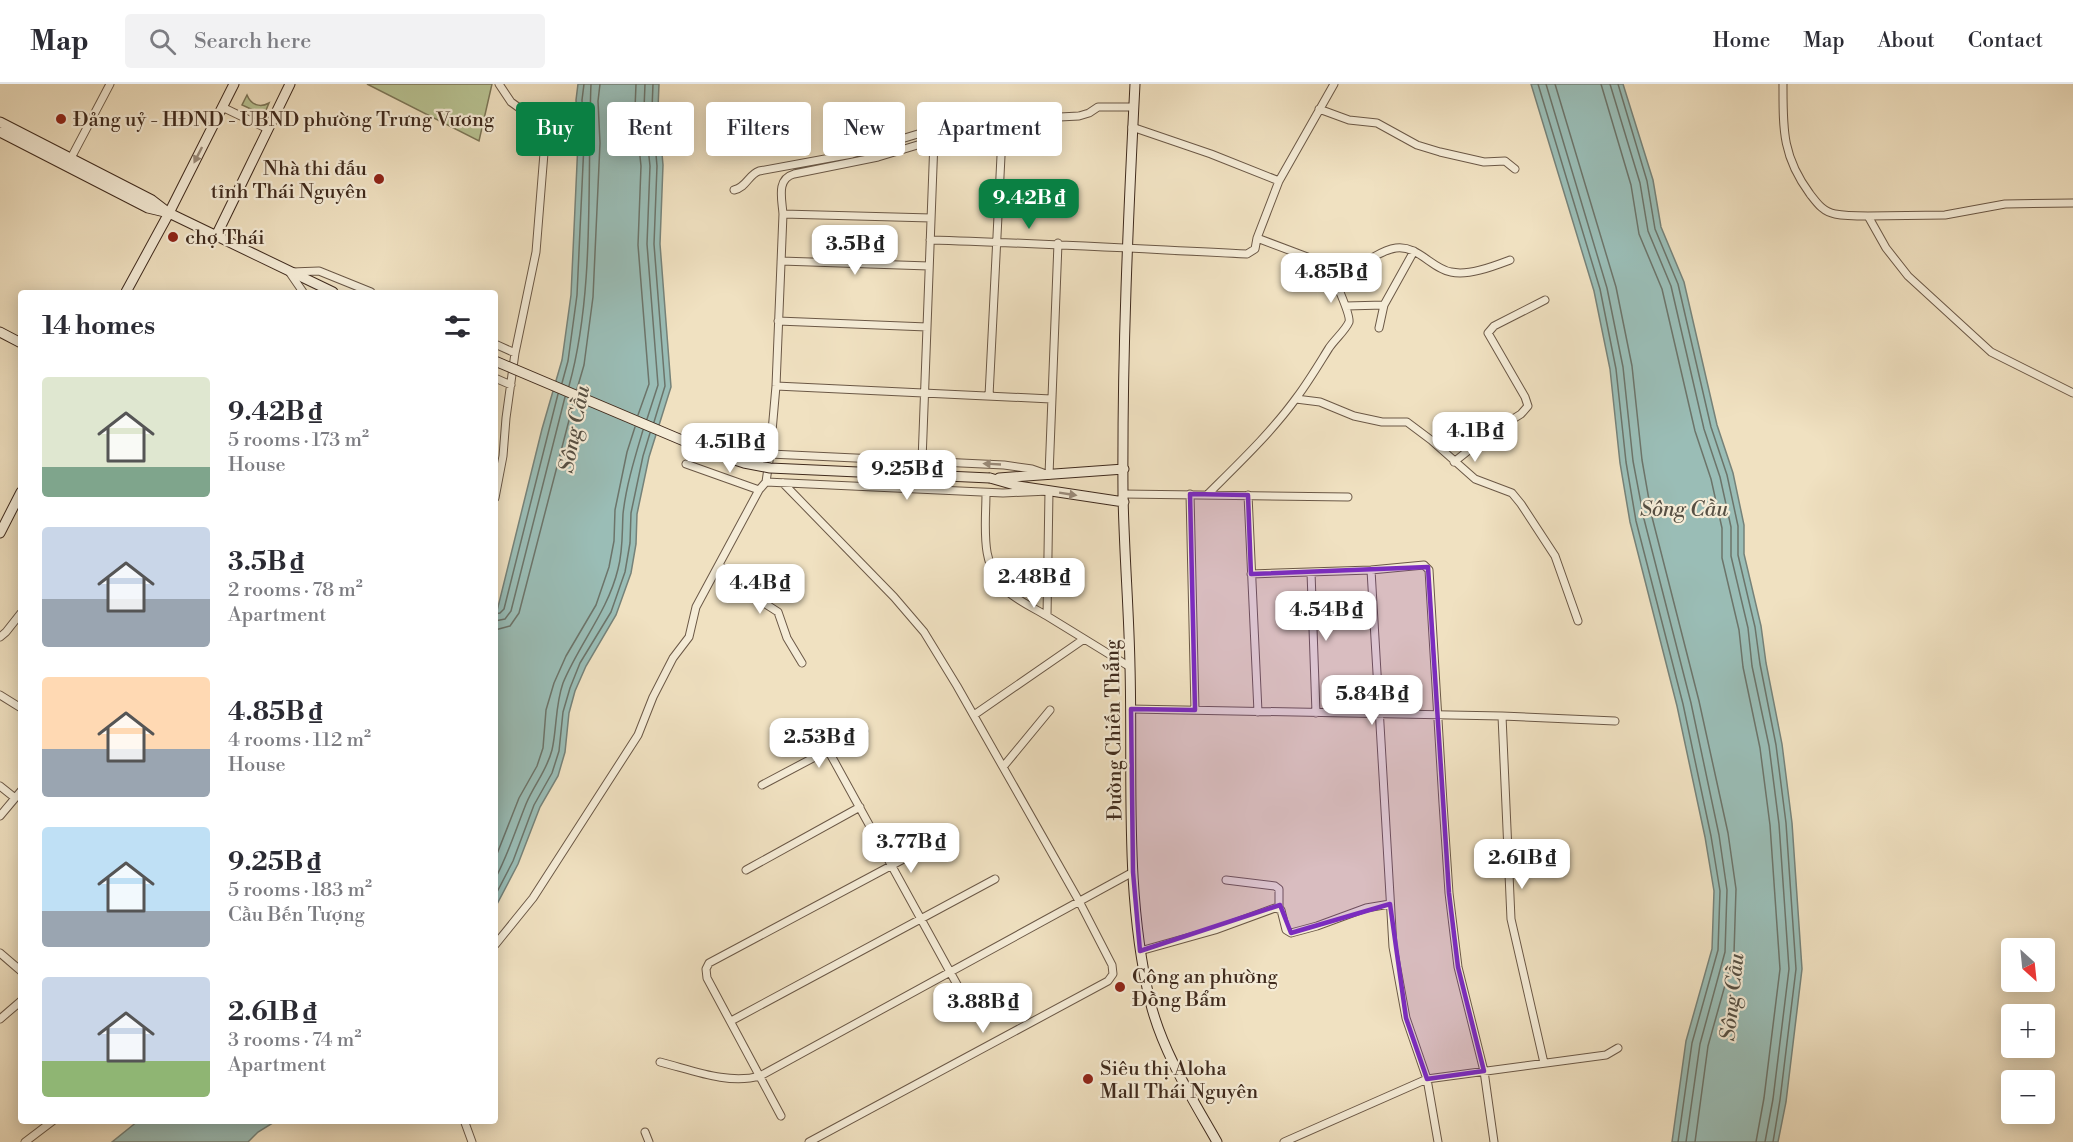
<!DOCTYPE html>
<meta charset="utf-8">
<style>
:root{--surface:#fff;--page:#f2f2f3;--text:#2b2b33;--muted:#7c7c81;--line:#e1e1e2;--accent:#0b8043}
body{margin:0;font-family:"Libre Bodoni",serif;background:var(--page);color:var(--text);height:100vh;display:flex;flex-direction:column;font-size:22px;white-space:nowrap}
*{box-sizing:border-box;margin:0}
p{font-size:20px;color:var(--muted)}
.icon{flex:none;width:33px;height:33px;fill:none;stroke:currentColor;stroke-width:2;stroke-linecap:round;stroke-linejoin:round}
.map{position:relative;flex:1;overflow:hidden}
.drawer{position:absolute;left:18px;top:206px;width:480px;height:834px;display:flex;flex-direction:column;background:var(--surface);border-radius:6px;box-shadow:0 3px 15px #0003}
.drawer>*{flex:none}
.top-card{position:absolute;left:516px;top:18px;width:570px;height:54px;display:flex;gap:12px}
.needle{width:39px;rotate:153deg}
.controls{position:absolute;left:2001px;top:854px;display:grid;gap:12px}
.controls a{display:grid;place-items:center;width:54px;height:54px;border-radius:6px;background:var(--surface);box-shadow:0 3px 15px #0003;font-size:30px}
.price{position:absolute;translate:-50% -51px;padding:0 14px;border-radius:12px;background:#fff;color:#222;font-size:20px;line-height:39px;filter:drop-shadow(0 2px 3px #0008)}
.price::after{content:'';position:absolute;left:50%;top:36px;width:18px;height:14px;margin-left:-9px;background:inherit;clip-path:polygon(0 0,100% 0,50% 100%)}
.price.on{background:var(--accent);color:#fff}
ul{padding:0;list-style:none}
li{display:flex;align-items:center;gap:18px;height:150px;padding:0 24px}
li span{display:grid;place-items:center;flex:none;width:168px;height:120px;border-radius:6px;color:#555}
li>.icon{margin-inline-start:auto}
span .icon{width:72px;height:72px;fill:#fffc;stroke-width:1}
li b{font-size:26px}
h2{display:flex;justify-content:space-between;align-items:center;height:72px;padding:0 24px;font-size:26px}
.chip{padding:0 21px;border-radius:6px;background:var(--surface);box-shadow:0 3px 15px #0003;font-size:21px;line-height:54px}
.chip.on{background:var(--accent);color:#fff}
header{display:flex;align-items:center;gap:36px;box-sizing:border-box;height:84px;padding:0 30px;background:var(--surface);border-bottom:2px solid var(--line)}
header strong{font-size:28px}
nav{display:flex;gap:33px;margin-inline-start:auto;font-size:21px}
.search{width:420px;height:54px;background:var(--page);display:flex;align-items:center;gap:15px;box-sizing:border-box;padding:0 21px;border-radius:6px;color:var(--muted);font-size:22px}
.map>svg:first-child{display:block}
.green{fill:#b8c393;stroke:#7c7658;stroke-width:1.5}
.water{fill:#9abdb6;stroke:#768279;stroke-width:1.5}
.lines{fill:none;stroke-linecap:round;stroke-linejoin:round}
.shore{stroke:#6c746a;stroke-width:1.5}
.street-casing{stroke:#6b5846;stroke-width:9}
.secondary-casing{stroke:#3f2a1d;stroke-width:11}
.street{stroke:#f5ecd7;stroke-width:7}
.secondary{stroke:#f5ecd7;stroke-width:9}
.secondary-bridge-casing{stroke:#3f2a1d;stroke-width:11;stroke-linecap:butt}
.secondary-bridge{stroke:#f5ecd7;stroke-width:9}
.oneway{fill:#9a8b7a}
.marked{fill:#7b2cbf;fill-opacity:0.2;stroke:#7b2cbf;stroke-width:4.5;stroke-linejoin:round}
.poi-dot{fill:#8f2418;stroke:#f5ecd7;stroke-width:2}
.labels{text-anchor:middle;stroke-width:4.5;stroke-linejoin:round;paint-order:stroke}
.poi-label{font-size:20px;fill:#3f2a1d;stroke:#f5ecd7;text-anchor:start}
.street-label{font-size:20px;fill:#3f2a1d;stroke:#f5ecd7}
.water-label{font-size:21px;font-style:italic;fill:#564f43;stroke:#f5ecd7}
</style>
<header>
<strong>Map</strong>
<div class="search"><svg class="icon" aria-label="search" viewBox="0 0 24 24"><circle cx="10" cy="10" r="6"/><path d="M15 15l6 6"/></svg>Search here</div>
<nav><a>Home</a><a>Map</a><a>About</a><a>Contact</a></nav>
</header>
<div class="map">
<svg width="2073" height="1058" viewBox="0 0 2073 1058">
<rect width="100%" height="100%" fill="#f0e1c1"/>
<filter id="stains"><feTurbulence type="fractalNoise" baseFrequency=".00333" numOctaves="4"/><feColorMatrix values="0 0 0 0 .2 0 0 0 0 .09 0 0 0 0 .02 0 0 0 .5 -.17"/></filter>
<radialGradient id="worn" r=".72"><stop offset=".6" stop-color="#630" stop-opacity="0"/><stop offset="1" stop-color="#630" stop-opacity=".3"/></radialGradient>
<path class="green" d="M367 0H492L479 57Z
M247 11C251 21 260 24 269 19L264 31 242 21Z"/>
<path class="water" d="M578 0H659L658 25 663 81 660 160 671 303 649 373 637 430 636 460 631 489 616 531 586 582 575 607 569 629 565 668 558 692 540 723 518 780 495 824V535L542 345 562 276 571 211 578 58 576 16Z
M1531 0H1623L1653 96 1661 143 1684 198 1717 341 1733 389 1744 441V470L1761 542 1766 579 1782 660 1792 739 1802 885 1786 1018 1778 1058H1672L1686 957 1712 865 1714 807 1705 753 1677 622 1630 438 1620 379 1610 285 1594 207Z
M138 1037V1036L276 1037 258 1048 248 1058H112Z"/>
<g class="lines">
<path class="shore" d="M636 0 635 25 641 82 638 161 649 300 638 331
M645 0 644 25 650 82 647 160 658 301 647 335
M653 0 652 25 657 82 654 160 665 302 654 338
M1538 0 1600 205 1616 285 1626 378 1636 437 1683 620 1711 752 1720 807 1718 866 1692 959 1678 1058
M1546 0 1607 204 1623 283 1633 377 1644 435 1691 619 1719 751 1727 806 1725 868 1700 960 1686 1058
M1555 0 1616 203 1632 282 1642 376 1652 433 1699 617 1728 749 1736 805 1734 869 1708 962 1695 1058
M1601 0 1631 101 1639 150 1662 205 1695 347 1711 395 1722 444V474L1739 546 1743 583 1760 664 1770 741 1780 885 1764 1014 1756 1058
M1610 0 1640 99 1648 147 1671 202 1704 345 1720 393 1731 443V472L1748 544 1752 582 1769 662 1779 740 1789 885 1773 1015 1765 1058
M1618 0 1647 97 1655 145 1678 200 1711 343 1727 391 1738 442V471L1755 543 1760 580 1776 661 1786 739 1796 885 1780 1016 1773 1058
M562 299 568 277 577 211 584 59 582 16 584 0
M569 302C595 208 587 97 591 0
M577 305 584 281 593 213 600 59 598 17 600 0
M495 530 500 529 504 525 558 310
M495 537 505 535 511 527 565 313
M495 546 510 542 519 529 574 317
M495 775 519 714 537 682 543 664 546 626 554 599 566 572 596 521 609 483 614 457 615 426 627 368 635 343
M495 795C508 771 516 745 526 720 534 701 547 686 552 666 557 644 555 622 563 599 579 560 608 527 618 485 623 467 622 449 623 430 626 402 635 373 643 346
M495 812 513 777 534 721 552 689 559 667 563 628 570 604 580 579 611 528 625 488 630 459 631 429 643 372 650 349"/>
<defs>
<path id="street" d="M1783 0C1783 45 1782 72 1810 110 1817 119 1823 128 1835 130 1845 132 1857 132 1868 132L1886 164 1908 192 1991 268 2073 309
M222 23 268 45
M1319 25 1349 36 1377 39 1417 61 1440 68 1484 78 1505 77 1515 85
M1132 43 1211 70 1279 97
M71 74 110 0
M734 106C747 103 748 91 759 87L852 70 931 46 1003 36 1079 32 1089 29 1098 23H1133
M783 130 931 134
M1868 132 1945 131 2005 120 2073 119
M1257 154 1279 97 1334 0
M930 156C1036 159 1141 165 1247 170L1255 165 1257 154 1326 180C1331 186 1351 231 1349 238 1345 247 1335 255 1329 264 1319 280 1309 297 1297 313 1271 349 1238 380 1207 411
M781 177 929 182
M292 188 319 187 371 208
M290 189 303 208
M1335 198C1351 188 1379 166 1396 164 1418 161 1432 185 1451 188 1469 192 1494 182 1510 176
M1346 222 1384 221
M778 237 927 243
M1379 244 1384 221 1414 167
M495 260 515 269
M495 294 511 301
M776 302 1051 315
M989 312 1001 72
M1296 315 1320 318 1354 332 1382 338H1407L1431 356 1475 395 1512 409 1521 420 1555 472 1578 537
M770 370 1004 381 1032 385 1049 391 1058 159
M922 377 934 56
M1454 378 1489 350 1521 330 1528 322 1525 313 1488 249 1494 242 1545 216
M686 380 759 406
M766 398 1003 409 1049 407 1047 532 1130 583
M783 399 894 513 924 548 957 602 1079 817 1112 881 1113 890 1108 897 809 1058
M986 409C986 442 979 481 1007 507 1018 517 1034 524 1047 532
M1123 410 1348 413
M1190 410 1195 626
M1248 411 1258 628
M495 414 503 372 506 334 515 269 536 168 544 69 542 58 529 31 511 18 499 0
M719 481 745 503 757 509 764 519 778 528 787 554 802 579
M1371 486 1393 863 1406 934 1427 995 1438 1058
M1311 488 1316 629
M1251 490 1371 486 1424 481 1429 486 1443 719 1449 809 1458 883 1484 987 1494 1058
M0 553 6 548 21 529
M0 611 21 624
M1131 625 1502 632 1615 637
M974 631 1084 555
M1502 632 1511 835 1544 979
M828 666 971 926
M1003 683 1050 626
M762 701 864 647
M0 702 15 714
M0 732 21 707
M746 786 860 723
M1226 796 1275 802 1279 805V824
M495 861 533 814 638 651 653 613 673 574 689 553 696 523 759 406 766 398 770 370 776 302 783 130C782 115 776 95 794 90L878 73 934 56 973 53
M1140 867 1215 846 1275 824 1281 826 1286 846 1291 849 1317 842 1366 824 1390 820
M0 869 21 887
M0 935 21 917
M731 937 995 795
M660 978C692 986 728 1001 760 992L1133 788
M781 1032 707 894 706 885 709 879 928 762
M464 1036 472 1058
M645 1048 649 1058
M25 1058 54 1036
M1284 1058 1427 995 1606 971 1618 964"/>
<path id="secondary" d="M1135 0C1128 137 1122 273 1123 410 1124 468 1129 526 1130 583 1133 694 1124 808 1150 917 1162 967 1192 1014 1217 1058
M0 38 152 116 165 126
M0 48 148 124 169 129 333 208
M216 152 290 0
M126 208 169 129 234 0
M0 248 21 259
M990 394 1018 402 1124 418
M999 394 1124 385
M0 449 21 408"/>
</defs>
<use href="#street" class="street-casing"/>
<use href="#secondary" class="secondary-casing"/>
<use href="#street" class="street"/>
<use href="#secondary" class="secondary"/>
<defs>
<path id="secondary-bridge" d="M495 277 710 368 744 379 770 384 990 394"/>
</defs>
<use href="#secondary-bridge" class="secondary-bridge-casing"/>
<use href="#secondary-bridge" class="secondary-bridge"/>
</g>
<defs><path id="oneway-solid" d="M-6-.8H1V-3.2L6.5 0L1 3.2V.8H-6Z" transform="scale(1.5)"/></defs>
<g class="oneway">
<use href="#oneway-solid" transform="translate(198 71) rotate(117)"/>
<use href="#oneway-solid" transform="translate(992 380) rotate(-177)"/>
<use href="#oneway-solid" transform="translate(1068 410) rotate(9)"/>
</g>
<path class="marked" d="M1190 410 1248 411 1251 490 1428 483 1449 809 1458 883 1484 987 1427 995 1406 934 1390 820 1291 849 1280 821 1140 867 1133 788 1131 625 1195 626Z"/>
<g class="poi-dot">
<circle cx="61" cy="35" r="6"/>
<circle cx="379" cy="95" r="6"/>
<circle cx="173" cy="153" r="6"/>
<circle cx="1120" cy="903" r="6"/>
<circle cx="1088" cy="995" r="6"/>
</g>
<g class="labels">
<g class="poi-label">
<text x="73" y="42">Đảng uỷ - HĐND - UBND phường Trưng Vương</text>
<text x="367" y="91" text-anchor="end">Nhà thi đấu<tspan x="367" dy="23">tỉnh Thái Nguyên</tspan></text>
<text x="185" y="160">chợ Thái</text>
<text x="1132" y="899">Công an phường<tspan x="1132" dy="23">Đồng Bẩm</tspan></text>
<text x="1100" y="991">Siêu thị Aloha<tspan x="1100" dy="23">Mall Thái Nguyên</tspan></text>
</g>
<g class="street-label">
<text transform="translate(1113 646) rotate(-91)" y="7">Đường Chiến Thắng</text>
</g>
<g class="water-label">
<text transform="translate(574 345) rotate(-79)" y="7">Sông Cầu</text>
<text x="1684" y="432">Sông Cầu</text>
<text transform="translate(1732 913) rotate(-84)" y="7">Sông Cầu</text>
</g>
</g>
<rect width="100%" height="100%" filter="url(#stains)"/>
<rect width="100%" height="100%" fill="url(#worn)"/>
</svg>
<div class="controls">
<a><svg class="needle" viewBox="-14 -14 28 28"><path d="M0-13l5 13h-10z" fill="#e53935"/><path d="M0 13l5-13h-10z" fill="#7c7c81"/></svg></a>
<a>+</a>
<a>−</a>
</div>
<b class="price on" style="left:1029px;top:146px">9.42B ₫</b>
<b class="price" style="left:855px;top:192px">3.5B ₫</b>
<b class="price" style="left:1331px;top:220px">4.85B ₫</b>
<b class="price" style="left:1475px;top:379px">4.1B ₫</b>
<b class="price" style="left:730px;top:390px">4.51B ₫</b>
<b class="price" style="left:907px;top:417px">9.25B ₫</b>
<b class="price" style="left:1034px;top:525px">2.48B ₫</b>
<b class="price" style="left:760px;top:531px">4.4B ₫</b>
<b class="price" style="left:1326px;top:558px">4.54B ₫</b>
<b class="price" style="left:1372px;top:642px">5.84B ₫</b>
<b class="price" style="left:819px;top:685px">2.53B ₫</b>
<b class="price" style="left:911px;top:790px">3.77B ₫</b>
<b class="price" style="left:1522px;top:806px">2.61B ₫</b>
<b class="price" style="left:983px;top:950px">3.88B ₫</b>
<div class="top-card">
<a class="chip on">Buy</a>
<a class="chip">Rent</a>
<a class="chip">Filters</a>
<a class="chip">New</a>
<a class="chip">Apartment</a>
</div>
<section class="drawer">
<h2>14 homes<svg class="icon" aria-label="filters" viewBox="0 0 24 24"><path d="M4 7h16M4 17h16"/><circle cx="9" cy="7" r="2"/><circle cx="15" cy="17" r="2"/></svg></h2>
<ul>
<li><span style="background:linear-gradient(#dfe7d0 75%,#7fa58c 0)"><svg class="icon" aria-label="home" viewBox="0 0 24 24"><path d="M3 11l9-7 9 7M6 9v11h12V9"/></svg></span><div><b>9.42B ₫</b><p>5 rooms · 173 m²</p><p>House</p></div></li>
<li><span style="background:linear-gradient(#c9d6e8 60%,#9aa5b1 0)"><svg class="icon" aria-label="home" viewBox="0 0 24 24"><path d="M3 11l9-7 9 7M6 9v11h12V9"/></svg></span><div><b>3.5B ₫</b><p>2 rooms · 78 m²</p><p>Apartment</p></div></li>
<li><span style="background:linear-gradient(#ffd9b3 60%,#9aa5b1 0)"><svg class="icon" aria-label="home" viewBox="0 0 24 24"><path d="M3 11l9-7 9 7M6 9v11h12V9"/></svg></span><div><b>4.85B ₫</b><p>4 rooms · 112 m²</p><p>House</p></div></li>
<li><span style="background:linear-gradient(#bfe0f5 70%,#9aa5b1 0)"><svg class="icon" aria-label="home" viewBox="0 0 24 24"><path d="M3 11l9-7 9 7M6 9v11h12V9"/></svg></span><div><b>9.25B ₫</b><p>5 rooms · 183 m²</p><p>Cầu Bến Tượng</p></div></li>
<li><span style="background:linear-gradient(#c9d6e8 70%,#8fb573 0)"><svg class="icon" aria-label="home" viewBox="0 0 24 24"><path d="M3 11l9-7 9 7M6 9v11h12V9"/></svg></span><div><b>2.61B ₫</b><p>3 rooms · 74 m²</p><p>Apartment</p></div></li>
</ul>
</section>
</div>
